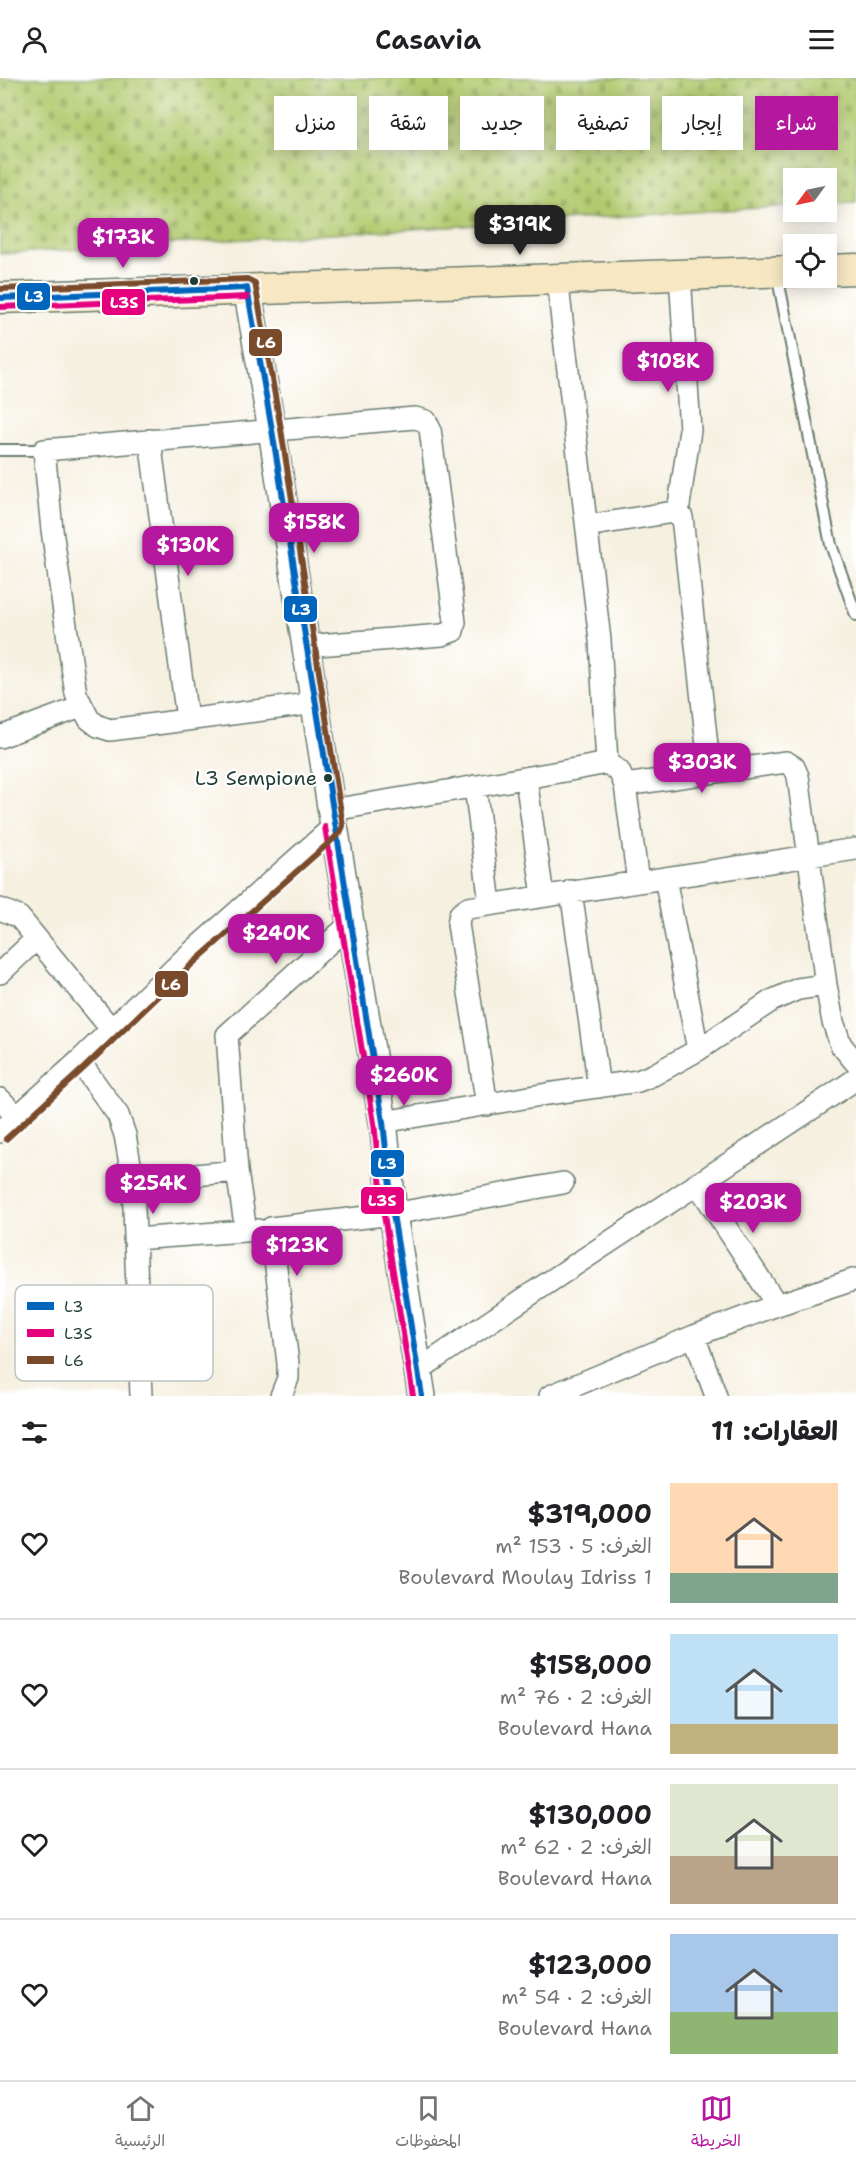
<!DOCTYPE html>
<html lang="ar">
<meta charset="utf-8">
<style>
:root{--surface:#fff;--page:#f6f6f6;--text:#202124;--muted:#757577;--line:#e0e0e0;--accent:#b5179e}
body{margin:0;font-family:"Shantell Sans","Playpen Sans Arabic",sans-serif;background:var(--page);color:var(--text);direction:rtl;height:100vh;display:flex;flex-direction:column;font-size:22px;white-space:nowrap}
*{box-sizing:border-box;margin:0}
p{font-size:20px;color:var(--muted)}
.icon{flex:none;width:33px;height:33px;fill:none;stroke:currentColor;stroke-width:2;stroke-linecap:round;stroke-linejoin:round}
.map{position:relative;height:1318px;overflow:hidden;direction:ltr}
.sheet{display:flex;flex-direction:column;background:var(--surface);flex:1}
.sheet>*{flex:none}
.banner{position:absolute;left:18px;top:18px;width:820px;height:54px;direction:rtl;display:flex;gap:12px}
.needle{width:39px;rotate:237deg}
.buttons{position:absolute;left:783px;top:90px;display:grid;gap:12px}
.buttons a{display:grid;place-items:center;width:54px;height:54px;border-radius:0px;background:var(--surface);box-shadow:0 3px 15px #0003;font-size:30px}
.price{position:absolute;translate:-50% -51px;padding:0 14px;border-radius:12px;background:var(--accent);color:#fff;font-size:20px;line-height:39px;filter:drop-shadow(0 2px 3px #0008)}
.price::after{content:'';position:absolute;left:50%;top:36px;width:18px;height:14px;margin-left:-9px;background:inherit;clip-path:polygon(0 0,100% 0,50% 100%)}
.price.selected{background:#222;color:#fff}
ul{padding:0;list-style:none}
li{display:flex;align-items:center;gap:18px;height:150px;padding:0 18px}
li+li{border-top:2px solid var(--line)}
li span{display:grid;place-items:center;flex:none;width:168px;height:120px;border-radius:0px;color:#555}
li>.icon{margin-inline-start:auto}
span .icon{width:72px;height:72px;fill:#fffc;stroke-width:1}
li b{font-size:26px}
h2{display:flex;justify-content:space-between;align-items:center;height:72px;padding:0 18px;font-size:26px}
.pill{padding:0 21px;border-radius:0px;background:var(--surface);box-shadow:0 3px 15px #0003;font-size:21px;line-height:54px}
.pill.selected{background:var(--accent);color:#fff}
header{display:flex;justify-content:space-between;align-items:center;height:78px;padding:0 18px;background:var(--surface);font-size:27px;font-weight:600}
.tabs{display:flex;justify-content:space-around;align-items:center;height:84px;border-top:2px solid var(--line);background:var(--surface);font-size:16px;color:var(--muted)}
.tabs a{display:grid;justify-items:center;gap:3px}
.tabs .selected{color:var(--accent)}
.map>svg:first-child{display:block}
.cemetery{fill:url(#cemetery-stones);stroke:#6a8452;stroke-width:1.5}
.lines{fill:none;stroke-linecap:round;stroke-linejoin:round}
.service-casing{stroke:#6a7c70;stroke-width:14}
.minor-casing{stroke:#6a7c70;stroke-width:24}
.tertiary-casing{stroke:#6a7c70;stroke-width:30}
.secondary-casing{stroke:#6a7c70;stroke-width:33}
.service{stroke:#fff;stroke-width:10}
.minor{stroke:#fff;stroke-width:21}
.tertiary{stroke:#fff;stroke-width:27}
.secondary{stroke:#f7e8c3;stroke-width:30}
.bus-1-casing{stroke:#fff;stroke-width:10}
.bus-2-casing{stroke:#fff;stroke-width:10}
.bus-3-casing{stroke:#fff;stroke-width:10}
.bus-1{stroke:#0065bd;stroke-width:6}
.bus-2{stroke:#e5007d;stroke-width:6}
.bus-3{stroke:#7a4b2a;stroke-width:6}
.bus-dot{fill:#1f3d34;stroke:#fff;stroke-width:2}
.labels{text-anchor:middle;stroke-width:4.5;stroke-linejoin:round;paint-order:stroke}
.bus-label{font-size:20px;fill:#1f3d34;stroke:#fff;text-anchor:end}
.key{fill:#fff;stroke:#bcc5c2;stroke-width:1.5}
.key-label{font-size:16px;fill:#1f3d34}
.line-badge{stroke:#fff;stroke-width:2}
.badge-label{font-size:16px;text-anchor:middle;font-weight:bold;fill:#fff}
</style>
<header><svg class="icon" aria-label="menu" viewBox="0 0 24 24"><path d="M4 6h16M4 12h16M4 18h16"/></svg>Casavia<svg class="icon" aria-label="person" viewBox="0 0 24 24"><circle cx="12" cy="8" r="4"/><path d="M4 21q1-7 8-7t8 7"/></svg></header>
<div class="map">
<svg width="856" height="1318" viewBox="0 0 856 1318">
<defs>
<pattern id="cemetery-stones" width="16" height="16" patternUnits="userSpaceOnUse" patternTransform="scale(1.5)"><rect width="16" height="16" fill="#b4ca6f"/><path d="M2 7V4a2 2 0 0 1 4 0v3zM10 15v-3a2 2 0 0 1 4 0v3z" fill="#9aae61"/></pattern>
</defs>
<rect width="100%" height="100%" fill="#fff"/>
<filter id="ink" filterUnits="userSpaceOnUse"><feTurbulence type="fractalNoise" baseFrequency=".0167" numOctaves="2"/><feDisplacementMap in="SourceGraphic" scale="12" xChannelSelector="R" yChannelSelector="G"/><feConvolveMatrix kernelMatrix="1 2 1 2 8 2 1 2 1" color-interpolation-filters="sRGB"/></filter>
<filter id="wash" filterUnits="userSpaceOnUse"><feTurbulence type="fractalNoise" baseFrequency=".008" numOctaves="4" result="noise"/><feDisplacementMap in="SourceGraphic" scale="24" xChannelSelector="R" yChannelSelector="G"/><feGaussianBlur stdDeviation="1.35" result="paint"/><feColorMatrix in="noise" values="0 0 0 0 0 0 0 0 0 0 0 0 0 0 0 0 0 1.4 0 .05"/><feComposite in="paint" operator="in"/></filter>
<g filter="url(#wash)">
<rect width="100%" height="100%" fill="#f6f0e0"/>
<path class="cemetery" d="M0 0H856V124L827 126 826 100H794L793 128 0 176Z"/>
</g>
<g filter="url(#ink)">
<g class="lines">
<defs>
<path id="service" d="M777 196 831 467 856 537
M0 372H44"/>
<path id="minor" d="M557 200 600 562 607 685
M150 362 187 641
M678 434 690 352 680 197
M587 448 667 435 678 434 682 439 710 695
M305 568 442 557 453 553 455 544 430 351 426 343 415 340 44 372 52 452 76 616 89 641 98 648 110 652 316 625
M0 659 81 629
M526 701 543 818
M625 707 638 804
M475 708 490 826
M333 732C424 716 516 703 607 685L619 693 625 707 786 684 794 689 798 698 826 907 833 944 841 967 856 985
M665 800 698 972
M571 813 599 1009
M0 831 19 839 112 952
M0 895 35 862
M79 983 118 1037 125 1057 133 1103 141 1318
M0 1021 17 1039
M487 1027 458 846 460 836 468 830 856 771
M383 1044 547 1016 638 1003 653 997 698 972 771 923 798 911 826 907
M0 1054 79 983 184 881 334 748
M133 1103 237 1093
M697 1105 777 1227
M246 1153 237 1093 227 957 350 846
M134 1161 258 1152
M694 1258 716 1318
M419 1292C563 1192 711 1099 856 1001
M281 1318 288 1300V1285L271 1150 393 1136 563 1105
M550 1318 694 1258 777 1227 856 1201"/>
<path id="tertiary" d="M247 210 272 352 334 748 383 1044 393 1136 422 1318"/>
<path id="secondary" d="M826 192 856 191
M0 220 794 193"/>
</defs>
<use href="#service" class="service-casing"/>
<use href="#minor" class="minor-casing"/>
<use href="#tertiary" class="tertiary-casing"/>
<use href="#secondary" class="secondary-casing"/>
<use href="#service" class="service"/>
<use href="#minor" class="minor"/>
<use href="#tertiary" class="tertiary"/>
<use href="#secondary" class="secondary"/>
<defs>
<path id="bus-1" d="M247 210 272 352 383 1044 393 1136 422 1318
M0 220 247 210"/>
<path id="bus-2" d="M0 229 247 219
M325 749 374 1045 384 1137 413 1318"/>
<path id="bus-3" d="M0 211 247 201 255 205 281 351 343 748 340 755 190 888 85 989 6 1061"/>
</defs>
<use href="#bus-1" class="bus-1-casing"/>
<use href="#bus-2" class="bus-2-casing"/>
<use href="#bus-3" class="bus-3-casing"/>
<use href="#bus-1" class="bus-1"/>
<use href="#bus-2" class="bus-2"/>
<use href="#bus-3" class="bus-3"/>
</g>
</g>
<g class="bus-dot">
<circle cx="194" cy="203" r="5"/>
<circle cx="328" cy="700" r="5"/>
</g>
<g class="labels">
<g class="bus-label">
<text x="317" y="707">L3 Sempione</text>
</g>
</g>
<rect x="15" y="1207" width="198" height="96" rx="9" class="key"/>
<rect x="27" y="1224" width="27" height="8" fill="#0065bd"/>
<rect x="27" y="1251" width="27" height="8" fill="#e5007d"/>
<rect x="27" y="1278" width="27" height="8" fill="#7a4b2a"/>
<g class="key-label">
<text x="64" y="1234">L3</text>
<text x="64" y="1261">L3S</text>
<text x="64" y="1288">L6</text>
</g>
<g class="line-badge">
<rect x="16" y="204" width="35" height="29" rx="6" fill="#0065bd"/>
<rect x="101" y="210" width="45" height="28" rx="6" fill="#e5007d"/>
<rect x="248" y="250" width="35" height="29" rx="6" fill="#7a4b2a"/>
<rect x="283" y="517" width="35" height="28" rx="6" fill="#0065bd"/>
<rect x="154" y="892" width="35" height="28" rx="6" fill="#7a4b2a"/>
<rect x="370" y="1071" width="35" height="29" rx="6" fill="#0065bd"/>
<rect x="360" y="1108" width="45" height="29" rx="6" fill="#e5007d"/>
</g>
<g class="badge-label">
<text x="34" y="224">L3</text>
<text x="124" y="230">L3S</text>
<text x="266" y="270">L6</text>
<text x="301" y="537">L3</text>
<text x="171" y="912">L6</text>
<text x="387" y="1091">L3</text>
<text x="382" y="1128">L3S</text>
</g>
</svg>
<div class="buttons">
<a><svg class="needle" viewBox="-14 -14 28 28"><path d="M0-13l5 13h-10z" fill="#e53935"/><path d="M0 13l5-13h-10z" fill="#757577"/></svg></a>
<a><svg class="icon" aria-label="locate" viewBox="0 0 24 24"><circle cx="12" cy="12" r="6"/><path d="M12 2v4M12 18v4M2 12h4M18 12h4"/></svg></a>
</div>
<b class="price selected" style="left:520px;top:178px">$319K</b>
<b class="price" style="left:123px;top:191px">$173K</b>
<b class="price" style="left:668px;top:315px">$108K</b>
<b class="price" style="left:314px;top:476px">$158K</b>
<b class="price" style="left:188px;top:499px">$130K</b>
<b class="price" style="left:702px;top:716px">$303K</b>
<b class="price" style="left:276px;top:887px">$240K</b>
<b class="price" style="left:404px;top:1029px">$260K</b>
<b class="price" style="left:153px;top:1137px">$254K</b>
<b class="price" style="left:753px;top:1156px">$203K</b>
<b class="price" style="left:297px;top:1199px">$123K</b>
<div class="banner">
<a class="pill selected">شراء</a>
<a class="pill">إيجار</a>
<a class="pill">تصفية</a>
<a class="pill">جديد</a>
<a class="pill">شقة</a>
<a class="pill">منزل</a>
</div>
</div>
<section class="sheet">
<h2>العقارات: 11<svg class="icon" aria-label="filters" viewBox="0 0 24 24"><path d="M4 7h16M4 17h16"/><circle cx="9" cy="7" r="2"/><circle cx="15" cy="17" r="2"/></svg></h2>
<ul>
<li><span style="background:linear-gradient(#ffd9b3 75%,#7fa58c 0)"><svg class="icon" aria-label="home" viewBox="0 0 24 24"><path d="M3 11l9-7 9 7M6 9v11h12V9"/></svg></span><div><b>$319,000</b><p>الغرف: 5 · 153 m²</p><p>Boulevard Moulay Idriss 1</p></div><svg class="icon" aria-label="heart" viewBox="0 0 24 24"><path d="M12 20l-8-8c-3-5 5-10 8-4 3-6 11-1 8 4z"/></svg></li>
<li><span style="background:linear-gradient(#bfe0f5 75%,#c2b280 0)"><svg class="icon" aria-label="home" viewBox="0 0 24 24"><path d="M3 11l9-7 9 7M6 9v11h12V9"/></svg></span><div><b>$158,000</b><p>الغرف: 2 · 76 m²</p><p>Boulevard Hana</p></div><svg class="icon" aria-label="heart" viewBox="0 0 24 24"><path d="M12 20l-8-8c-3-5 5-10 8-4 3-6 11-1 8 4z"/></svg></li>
<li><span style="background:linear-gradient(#dfe7d0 60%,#b9a48a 0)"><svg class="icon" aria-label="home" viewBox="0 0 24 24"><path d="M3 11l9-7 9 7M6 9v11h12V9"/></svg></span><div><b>$130,000</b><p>الغرف: 2 · 62 m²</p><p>Boulevard Hana</p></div><svg class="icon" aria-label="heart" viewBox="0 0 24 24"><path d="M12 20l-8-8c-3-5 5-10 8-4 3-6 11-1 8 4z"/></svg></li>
<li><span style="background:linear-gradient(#a9c7e8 65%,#8fb573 0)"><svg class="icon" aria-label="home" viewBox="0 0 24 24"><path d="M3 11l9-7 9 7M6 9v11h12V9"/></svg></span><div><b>$123,000</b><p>الغرف: 2 · 54 m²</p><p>Boulevard Hana</p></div><svg class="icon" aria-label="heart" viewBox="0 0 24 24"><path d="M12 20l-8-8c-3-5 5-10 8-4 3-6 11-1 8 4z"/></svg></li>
</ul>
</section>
<nav class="tabs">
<a class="selected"><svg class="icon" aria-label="map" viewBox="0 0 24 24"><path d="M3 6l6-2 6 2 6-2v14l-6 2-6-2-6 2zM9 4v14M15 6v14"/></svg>الخريطة</a>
<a><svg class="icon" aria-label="saved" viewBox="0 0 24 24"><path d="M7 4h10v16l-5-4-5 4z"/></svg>المحفوظات</a>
<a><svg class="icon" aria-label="home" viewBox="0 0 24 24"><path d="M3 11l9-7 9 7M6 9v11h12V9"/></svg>الرئيسية</a>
</nav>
